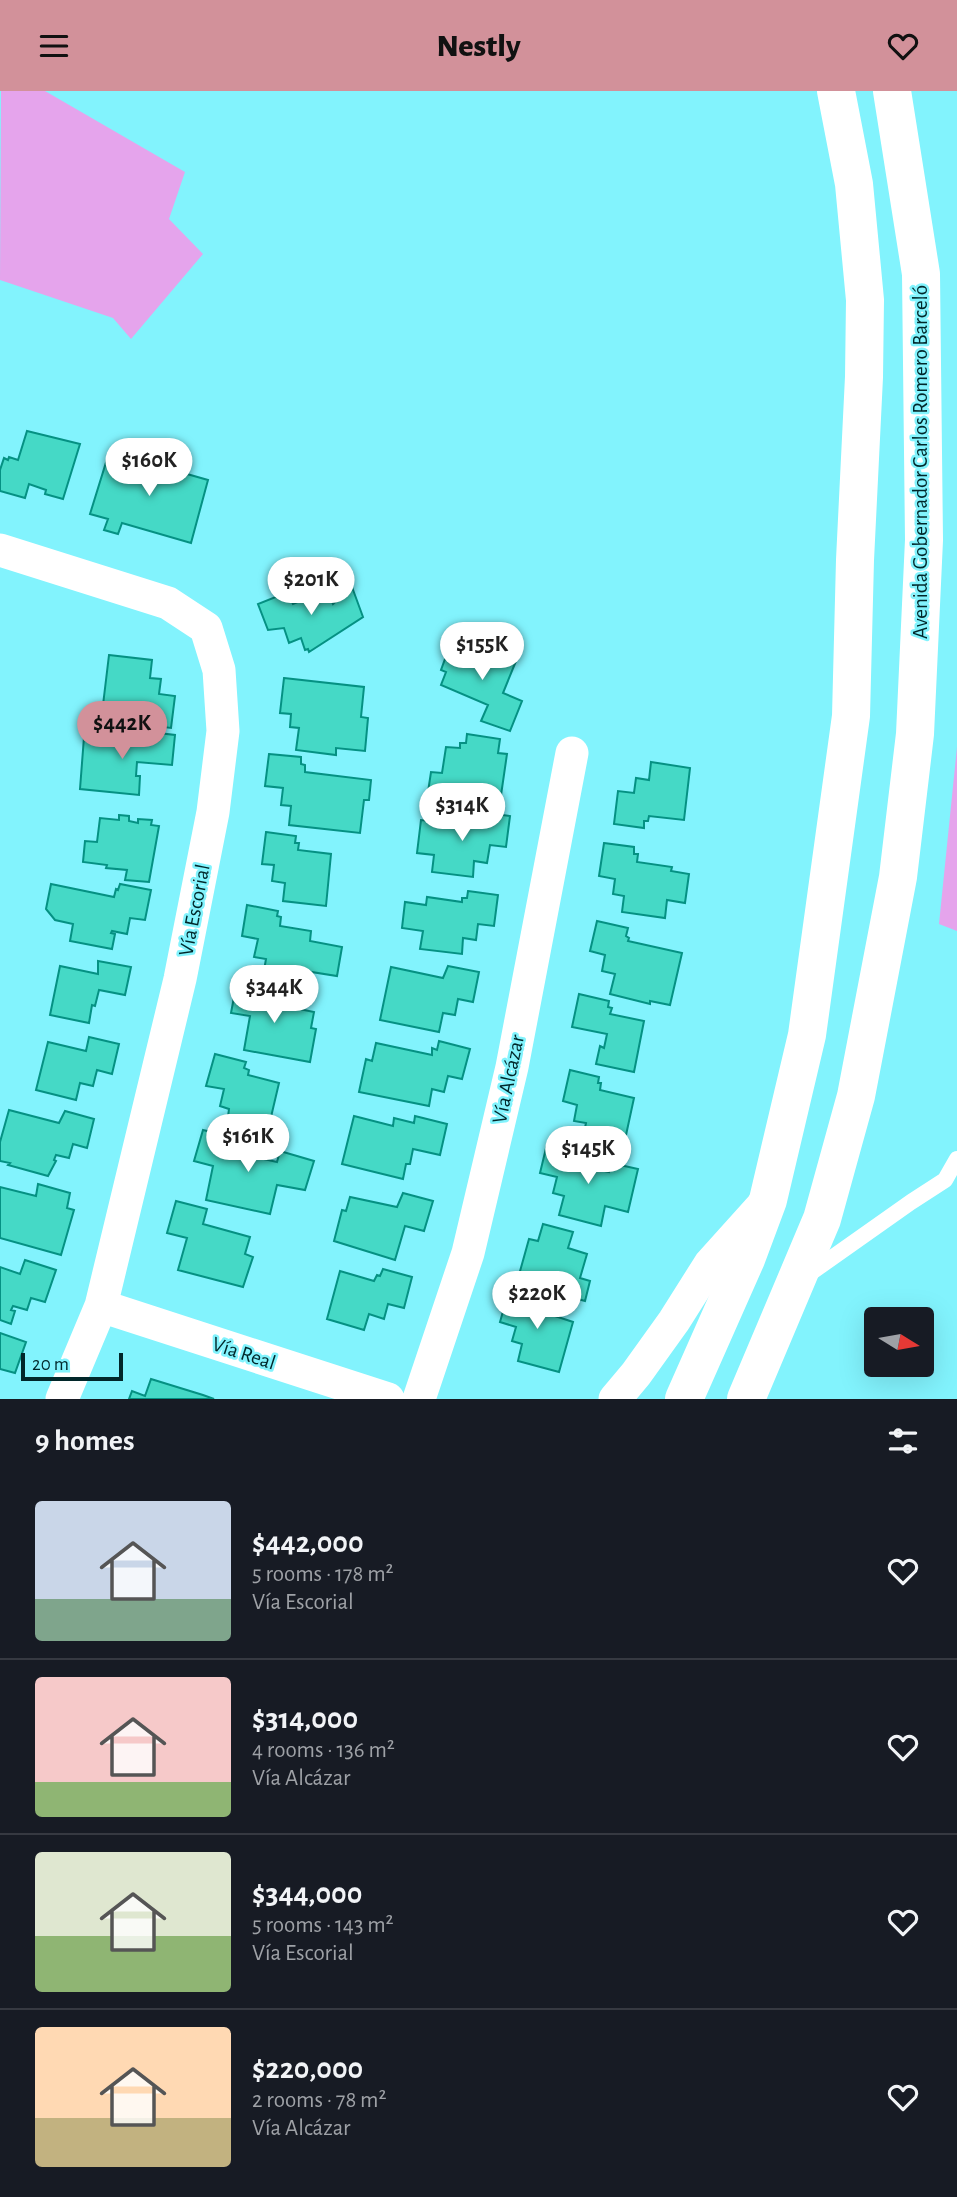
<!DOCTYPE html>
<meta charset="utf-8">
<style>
:root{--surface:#171b24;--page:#242831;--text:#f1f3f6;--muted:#9ea1a6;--line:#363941;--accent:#d2919a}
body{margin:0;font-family:"Alegreya Sans",sans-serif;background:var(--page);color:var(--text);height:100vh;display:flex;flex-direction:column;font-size:26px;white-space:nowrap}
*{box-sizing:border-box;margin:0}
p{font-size:23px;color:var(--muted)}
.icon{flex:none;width:38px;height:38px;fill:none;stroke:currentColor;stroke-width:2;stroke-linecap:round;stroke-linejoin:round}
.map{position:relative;height:1308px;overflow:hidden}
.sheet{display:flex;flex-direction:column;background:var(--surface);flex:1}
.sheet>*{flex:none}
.needle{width:46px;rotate:101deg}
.tools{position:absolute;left:864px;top:1216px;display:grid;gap:14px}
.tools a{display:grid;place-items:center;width:70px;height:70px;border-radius:7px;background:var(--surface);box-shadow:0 7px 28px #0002;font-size:35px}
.scale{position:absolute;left:21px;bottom:18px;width:102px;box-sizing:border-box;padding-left:7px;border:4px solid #01272a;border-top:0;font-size:19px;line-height:24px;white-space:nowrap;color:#01272a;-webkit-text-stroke:5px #82f3fd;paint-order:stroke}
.price{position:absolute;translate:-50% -60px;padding:0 16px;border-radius:24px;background:#fff;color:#222;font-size:23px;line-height:46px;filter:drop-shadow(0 2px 4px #0008)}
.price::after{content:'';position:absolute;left:50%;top:42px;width:21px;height:16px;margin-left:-10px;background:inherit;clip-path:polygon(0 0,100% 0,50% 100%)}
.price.active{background:var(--accent);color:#111}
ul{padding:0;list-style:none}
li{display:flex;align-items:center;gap:21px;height:175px;padding:0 35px}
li+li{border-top:2px solid var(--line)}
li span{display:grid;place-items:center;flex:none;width:196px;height:140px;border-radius:7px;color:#555}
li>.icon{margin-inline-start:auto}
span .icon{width:84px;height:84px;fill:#fffc;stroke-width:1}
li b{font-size:30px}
h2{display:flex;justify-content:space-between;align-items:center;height:84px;padding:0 35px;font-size:30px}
header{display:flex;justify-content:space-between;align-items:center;height:91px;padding:0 35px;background:var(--accent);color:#111;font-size:32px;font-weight:800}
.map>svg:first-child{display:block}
.green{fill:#e5a4ec}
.building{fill:#45d9c6;stroke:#059183;stroke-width:2}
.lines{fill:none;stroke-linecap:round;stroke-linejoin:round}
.lane{stroke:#fff;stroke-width:16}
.street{stroke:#fff;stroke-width:33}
.secondary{stroke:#fff;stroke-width:38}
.labels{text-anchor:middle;stroke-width:5;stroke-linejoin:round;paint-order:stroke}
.street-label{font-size:21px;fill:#01272a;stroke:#82f3fd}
</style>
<header><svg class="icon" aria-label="menu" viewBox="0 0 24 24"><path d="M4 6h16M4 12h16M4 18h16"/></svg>Nestly<svg class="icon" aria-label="heart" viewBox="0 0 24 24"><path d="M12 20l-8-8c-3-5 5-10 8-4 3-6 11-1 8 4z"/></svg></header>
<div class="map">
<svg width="957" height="1308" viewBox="0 0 957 1308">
<rect width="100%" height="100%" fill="#82f3fd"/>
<path class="green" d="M1 0H45L185 81 169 128 203 163 131 248 113 227 0 189Z
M957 656V840L939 833Z"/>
<path class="building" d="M27 340 80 353 63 408 45 403 46 399 29 393 25 407 0 400V379L4 367 8 369 9 366 18 369Z
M108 365 123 368 124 365 208 389 191 452 122 432 118 443 104 439 108 428 90 423Z
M352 496 363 526 309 561 308 558 305 559 301 547 289 552 284 537 268 539 258 513 288 501 293 513 327 499 333 513Z
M452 549 516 570 503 602 522 610 510 640 481 630 488 614 441 594 446 581 441 579Z
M109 564 152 569 150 587 161 588 159 603 175 605 171 637 139 633 140 628H136L138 618 103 614Z
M284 587 364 596 361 626 368 627 365 660 336 657V664L296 659 299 637 290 636 291 623 280 622Z
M141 640 175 644 172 674 137 671 136 685H140L139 704 80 698 84 646 140 651Z
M467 643 500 648 498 662 507 663 500 711 428 701 431 681 442 682 446 656 460 657V652H466Z
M269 663 301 666V673L305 674V681L371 689 369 709H364L360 742 289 734 291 715 281 714 283 697 265 695Z
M651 671 690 677 684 729 649 725 648 730H644V737L614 733 618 700 634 702 636 687 649 689Z
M480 721 510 725 506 756 490 754 487 772 474 770 473 786 432 781 434 764 417 762 421 729 473 735 474 729 479 730Z
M119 724 129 725V730L138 732V728L152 729 151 734 159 735 149 791 125 789 127 779 106 777 107 774 83 771 85 750 97 751 100 727 119 729Z
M266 741 296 745 295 752H299L298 759 331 763 326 815 283 810 285 792 272 790 274 774 262 773Z
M604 752 634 756V763H638L637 771 672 776 671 780 689 783 685 812 667 809 665 827 622 821 624 805 613 803 615 788 599 785Z
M51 793 114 806 116 798 118 799 120 793 151 799 145 829 130 827 127 843 112 840 111 842 115 843 112 858 70 850 73 833 55 829 46 818Z
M468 800 498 804 494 835 478 833 476 849 463 847 462 863 420 858 423 840 402 837 405 811 426 814 427 806 462 811V807H467Z
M247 814 278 820 277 825 281 826 280 835 311 840 310 850 342 856 337 885 305 880 303 891 263 885 266 868 254 866 258 848 242 845Z
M597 830 628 837 626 845 629 847 628 850 682 862 670 914 650 910V913L610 903 615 883 602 880 605 864 590 860Z
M98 870 131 876 125 904 99 899 95 915 92 914 89 932 50 924 60 875 98 883Z
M448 875 479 881 473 911 458 908 455 924 443 922 439 941 380 929 391 876 443 887Z
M237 890 268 896 265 911 314 921 311 937 316 938 310 971 244 959 250 925 231 922Z
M579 903 609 910 608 916 612 917 610 923 644 930 634 981 596 973 600 955 604 957 607 943 572 936Z
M89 946 119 953 112 983 97 979 93 995 80 992 76 1009 36 999 48 951 86 960Z
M439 950 470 958 462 988 448 985 444 1001 432 998 429 1015 359 1001 366 968 372 970 376 952 432 964V957L437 959Z
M215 963 246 971 244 977 249 979 248 984 279 992 267 1043 227 1033 229 1018 220 1015 224 998 206 995Z
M570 979 599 986 598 992H601L600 999 634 1007 623 1058 582 1050 586 1032 574 1030 577 1014 563 1010Z
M9 1019 59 1032 65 1020 94 1028 87 1057 73 1053 69 1067 56 1064 54 1069 56 1070 48 1085 8 1074 10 1072 0 1070V1051Z
M354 1025 393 1035 394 1027 414 1032 415 1025 447 1033 440 1064 413 1058 410 1073H406L403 1088 342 1073Z
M203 1039 233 1046 229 1060 277 1071 280 1060 314 1070 305 1099 277 1094 270 1123 206 1109 213 1075 194 1070Z
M547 1053 576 1060 575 1066 579 1067 578 1074 609 1081 611 1072 638 1078 628 1121 605 1115 601 1135 559 1124 564 1105 553 1102 557 1086 540 1082Z
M38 1093 70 1102 67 1117 74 1119 61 1164 0 1147V1096L36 1105Z
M403 1102 433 1110 424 1140 405 1135 395 1169 334 1150 342 1119 346 1120 350 1106 397 1116Z
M176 1110 207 1118 203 1133 250 1146 245 1163 253 1166 243 1196 178 1179 187 1147 167 1142Z
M543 1133 573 1141 568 1157 587 1163 580 1187 590 1190 585 1210 517 1191 529 1148 538 1150Z
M25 1169 56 1179 45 1211 31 1207 27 1219 13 1215 11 1219 15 1220 11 1233 0 1229V1176L20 1183Z
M383 1178 412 1186 404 1217 388 1213 384 1228 369 1223 364 1239 327 1228 340 1180 374 1190 377 1184 380 1185Z
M509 1199 540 1208 537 1216 555 1221V1225L573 1231 559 1281 518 1270 522 1253 512 1250 516 1236 500 1231Z
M0 1242 26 1251 15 1282 0 1278Z
M151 1288 203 1304 214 1308H129L132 1300 145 1305Z"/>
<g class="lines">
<path class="lane" d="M809 1183 911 1111 945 1089 957 1068"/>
<path class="street" d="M0 459 168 512 206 537 219 579 223 640 213 721 180 888 101 1215 62 1308
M101 1215 388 1308
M419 1308 468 1162 512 976 572 662
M615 1308 636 1283 674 1230 710 1173 764 1113"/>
<path class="secondary" d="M684 1308 746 1168 768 1109 807 944 851 625 855 469 864 286 865 209 854 93 836 0
M746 1308 822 1128 856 1005 898 786 915 643 924 449 921 183 892 0"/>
</g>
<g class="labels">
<g class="street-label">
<text transform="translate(920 371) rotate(-90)" y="7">Avenida Gobernador Carlos Romero Barceló</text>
<text transform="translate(194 819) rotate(-79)" y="7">Vía Escorial</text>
<text transform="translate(508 988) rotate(-78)" y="7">Vía Alcázar</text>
<text transform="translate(244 1262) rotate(18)" y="7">Vía Real</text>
</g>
</g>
</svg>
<div class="tools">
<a><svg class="needle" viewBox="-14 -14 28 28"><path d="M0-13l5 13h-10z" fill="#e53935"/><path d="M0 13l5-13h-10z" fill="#9ea1a6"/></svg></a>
</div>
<div class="scale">20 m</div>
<b class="price" style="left:149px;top:407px">$160K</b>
<b class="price" style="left:311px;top:526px">$201K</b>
<b class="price" style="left:482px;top:591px">$155K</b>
<b class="price active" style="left:122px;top:670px">$442K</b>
<b class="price" style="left:462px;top:752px">$314K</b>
<b class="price" style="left:274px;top:934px">$344K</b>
<b class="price" style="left:248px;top:1083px">$161K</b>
<b class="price" style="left:588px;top:1095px">$145K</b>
<b class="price" style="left:537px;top:1240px">$220K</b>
</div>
<section class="sheet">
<h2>9 homes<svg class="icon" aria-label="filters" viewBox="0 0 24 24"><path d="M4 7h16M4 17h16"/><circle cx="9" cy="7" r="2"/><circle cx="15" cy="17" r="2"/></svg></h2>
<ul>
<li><span style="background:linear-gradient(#c9d6e8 70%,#7fa58c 0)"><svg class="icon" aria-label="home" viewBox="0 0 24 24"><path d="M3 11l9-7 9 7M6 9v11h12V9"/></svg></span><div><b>$442,000</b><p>5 rooms · 178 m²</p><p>Vía Escorial</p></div><svg class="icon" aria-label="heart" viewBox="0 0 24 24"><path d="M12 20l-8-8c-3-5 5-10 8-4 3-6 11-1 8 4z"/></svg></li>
<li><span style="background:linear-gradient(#f6c9c9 75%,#8fb573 0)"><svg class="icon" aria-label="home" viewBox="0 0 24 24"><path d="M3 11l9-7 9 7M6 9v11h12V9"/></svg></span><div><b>$314,000</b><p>4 rooms · 136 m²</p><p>Vía Alcázar</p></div><svg class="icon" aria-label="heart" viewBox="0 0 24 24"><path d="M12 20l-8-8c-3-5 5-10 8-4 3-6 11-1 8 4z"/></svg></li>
<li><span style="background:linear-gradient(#dfe7d0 60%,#8fb573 0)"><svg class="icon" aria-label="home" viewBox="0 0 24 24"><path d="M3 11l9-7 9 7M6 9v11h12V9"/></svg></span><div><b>$344,000</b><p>5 rooms · 143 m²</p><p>Vía Escorial</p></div><svg class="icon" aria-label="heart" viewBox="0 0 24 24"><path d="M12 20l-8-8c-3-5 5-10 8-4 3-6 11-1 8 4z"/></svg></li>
<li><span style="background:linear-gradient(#ffd9b3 65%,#c2b280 0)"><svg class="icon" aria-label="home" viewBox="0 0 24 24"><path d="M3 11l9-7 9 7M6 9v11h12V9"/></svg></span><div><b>$220,000</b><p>2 rooms · 78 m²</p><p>Vía Alcázar</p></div><svg class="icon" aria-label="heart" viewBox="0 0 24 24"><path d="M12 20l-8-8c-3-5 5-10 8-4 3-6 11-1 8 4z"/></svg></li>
</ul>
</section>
